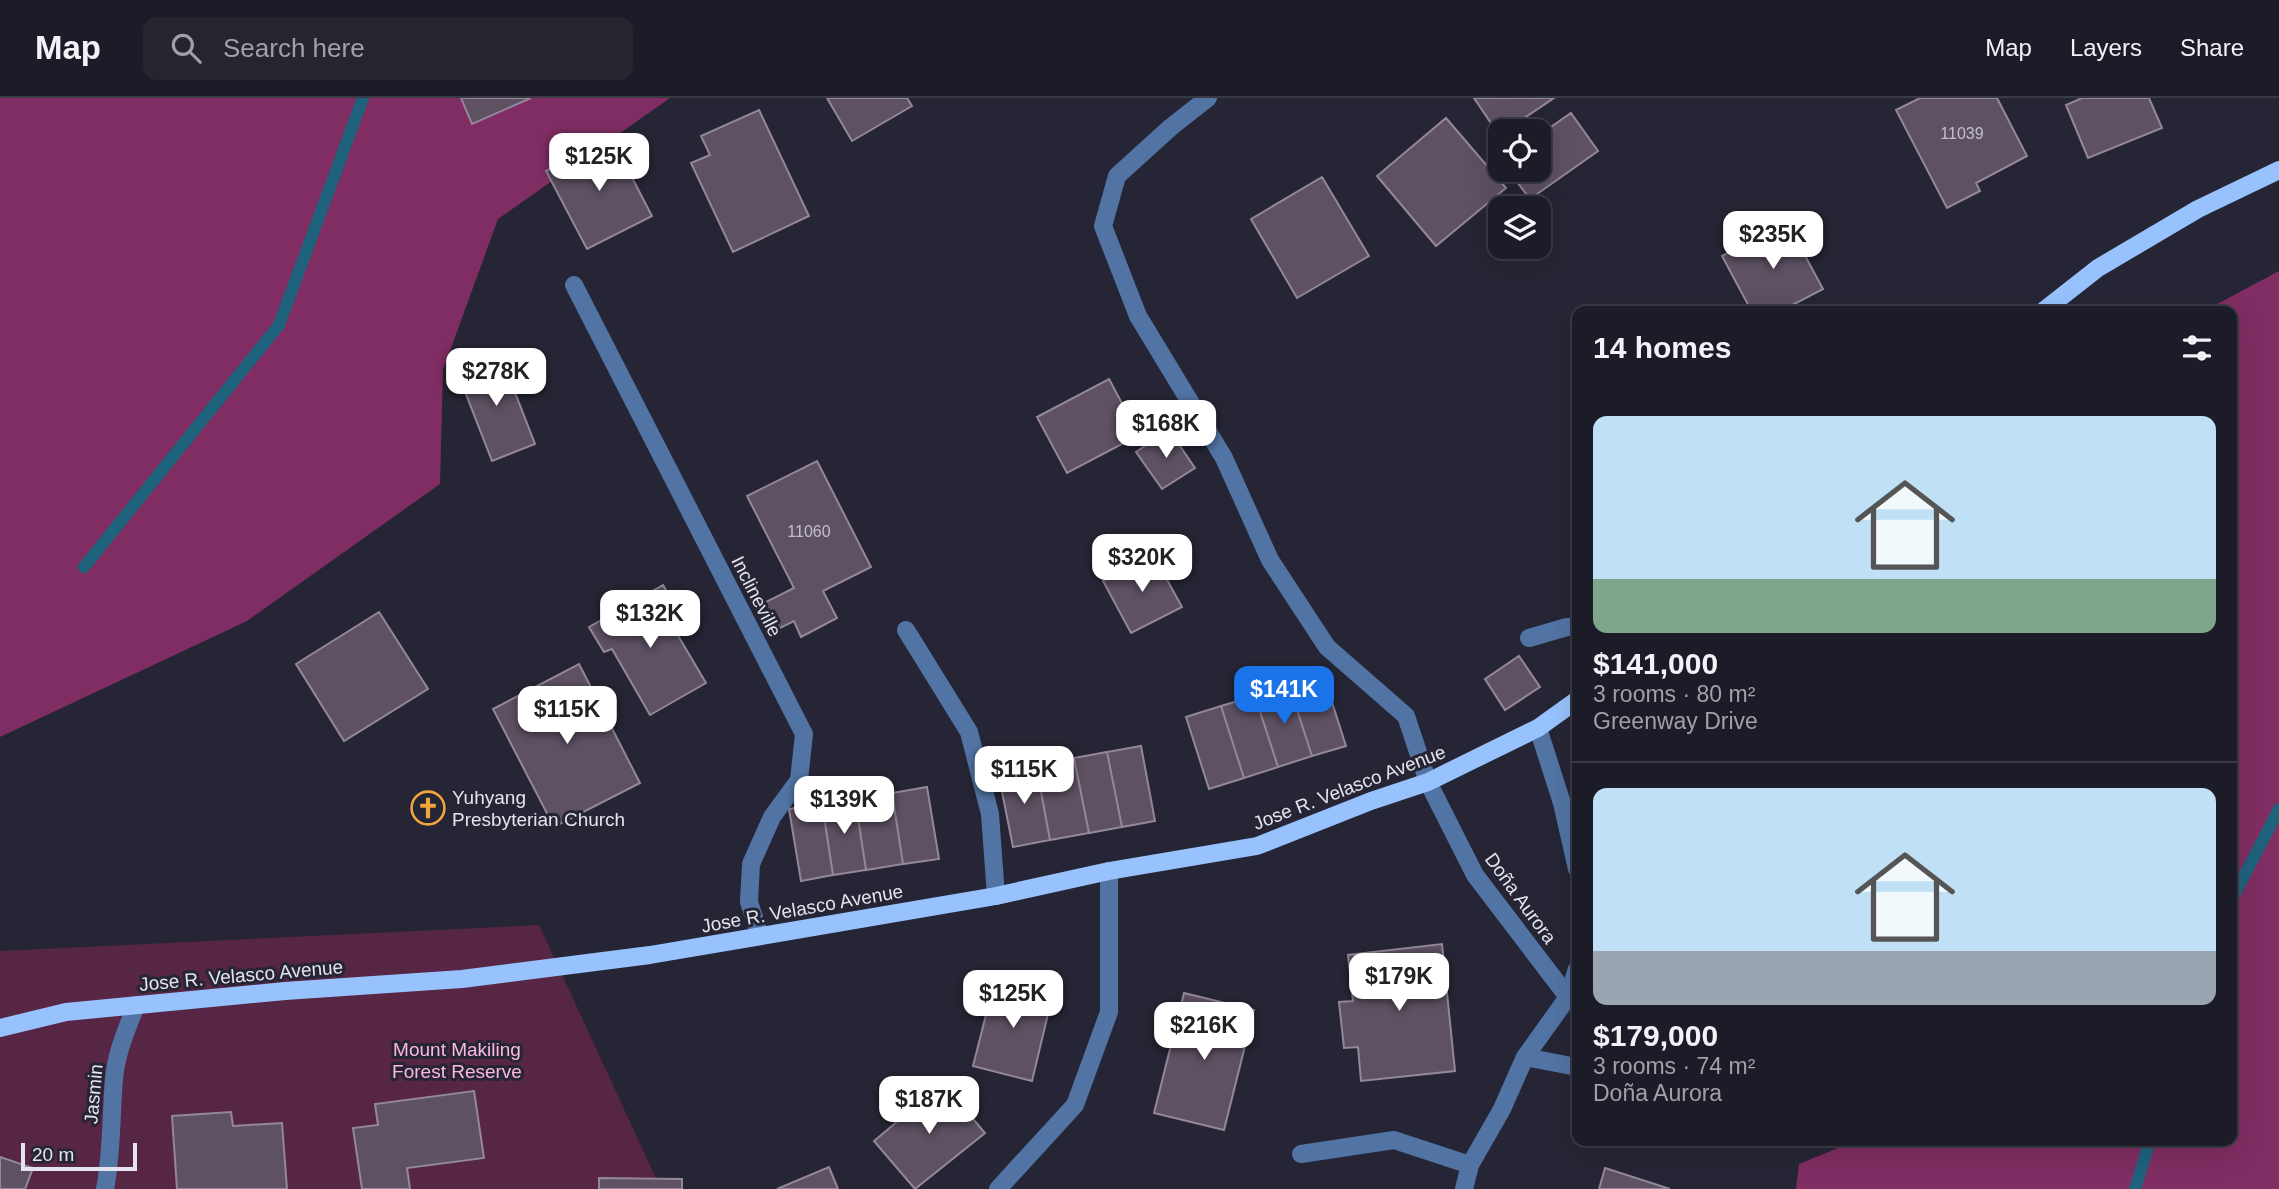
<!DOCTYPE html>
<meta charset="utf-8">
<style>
:root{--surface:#1c1c28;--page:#252530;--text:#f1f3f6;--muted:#a0a1a8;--line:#3a3a45;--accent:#1a73e8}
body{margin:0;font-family:Helvetica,sans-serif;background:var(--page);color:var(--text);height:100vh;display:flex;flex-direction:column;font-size:26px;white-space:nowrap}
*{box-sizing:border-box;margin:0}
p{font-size:23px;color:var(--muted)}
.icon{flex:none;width:38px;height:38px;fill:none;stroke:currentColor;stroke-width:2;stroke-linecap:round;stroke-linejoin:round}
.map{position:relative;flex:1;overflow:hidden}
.side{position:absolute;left:1572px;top:208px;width:665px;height:840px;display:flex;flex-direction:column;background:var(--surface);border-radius:14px;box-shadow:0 7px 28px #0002,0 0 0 2px var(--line)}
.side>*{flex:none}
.tools{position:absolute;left:1488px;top:21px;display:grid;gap:14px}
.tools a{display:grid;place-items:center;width:63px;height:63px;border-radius:14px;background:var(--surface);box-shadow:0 7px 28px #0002,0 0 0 2px var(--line);font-size:35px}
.scale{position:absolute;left:21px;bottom:18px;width:116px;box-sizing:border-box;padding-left:7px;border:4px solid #e4e4ef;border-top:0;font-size:19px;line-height:24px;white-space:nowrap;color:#e4e4ef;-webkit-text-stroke:5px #252535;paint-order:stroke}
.price{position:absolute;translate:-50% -60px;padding:0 16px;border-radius:14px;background:#fff;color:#222;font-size:23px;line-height:46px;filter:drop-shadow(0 2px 4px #0008)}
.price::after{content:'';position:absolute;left:50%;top:42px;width:21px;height:16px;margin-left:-10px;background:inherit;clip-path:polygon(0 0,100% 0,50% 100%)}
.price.current{background:var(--accent);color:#fff}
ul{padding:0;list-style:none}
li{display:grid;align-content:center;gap:14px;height:371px;padding:0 21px}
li+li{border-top:2px solid var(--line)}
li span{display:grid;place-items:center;height:217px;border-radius:14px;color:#555}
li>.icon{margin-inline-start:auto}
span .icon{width:126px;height:126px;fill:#fffc;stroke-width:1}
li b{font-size:30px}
h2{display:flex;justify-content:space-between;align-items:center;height:84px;padding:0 21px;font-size:30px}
header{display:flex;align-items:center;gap:42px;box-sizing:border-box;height:98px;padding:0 35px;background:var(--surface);border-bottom:2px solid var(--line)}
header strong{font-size:33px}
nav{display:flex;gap:38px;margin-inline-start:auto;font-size:24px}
.search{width:490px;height:63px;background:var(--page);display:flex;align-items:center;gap:18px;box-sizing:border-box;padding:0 24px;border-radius:14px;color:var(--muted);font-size:26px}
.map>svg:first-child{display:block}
.green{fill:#572644}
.forest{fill:#7f2d62}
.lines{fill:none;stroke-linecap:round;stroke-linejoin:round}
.stream{stroke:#1f627c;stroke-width:12}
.building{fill:#5d5162;stroke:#94879a;stroke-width:2}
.minor{stroke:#5274a4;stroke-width:18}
.major{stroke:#97c2fd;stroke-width:18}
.labels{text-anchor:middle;stroke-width:6;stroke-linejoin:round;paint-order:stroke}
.number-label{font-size:16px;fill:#c2bfcc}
.street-label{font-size:19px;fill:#e4e4ef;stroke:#252535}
.poi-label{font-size:19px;fill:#e4e4ef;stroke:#252535;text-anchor:start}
.park-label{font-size:19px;fill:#feb8df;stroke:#252535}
</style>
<header>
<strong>Map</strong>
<div class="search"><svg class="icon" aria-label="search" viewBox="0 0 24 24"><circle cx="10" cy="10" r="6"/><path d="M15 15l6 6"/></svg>Search here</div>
<nav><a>Map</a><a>Layers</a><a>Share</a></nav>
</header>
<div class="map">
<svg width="2279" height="1091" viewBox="0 0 2279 1091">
<rect width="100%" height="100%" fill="#252535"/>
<path class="green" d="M539 827 661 1091H0V853Z"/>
<path class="forest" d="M0 0H670L498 121 443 272 440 386 247 523 0 639Z
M2279 173V1091H1796L1799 1066 1855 1043H2231V214L2204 213Z"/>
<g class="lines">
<path class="stream" d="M84 469 279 227 363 0
M2231 803 2279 711
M2135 1091 2150 1043"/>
</g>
<path class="building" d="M461 0H531L472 26Z
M827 0H907L912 8 852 43Z
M1474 0H1554L1505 33H1500L1499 37Z
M1920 0H1997L2027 58 1976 85 1980 93 1947 110 1896 12Z
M2082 0H2149L2162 30 2088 60 2066 7Z
M759 12 809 118 733 154 691 65 710 57 701 38Z
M1571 15 1598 53 1530 101 1508 72H1538V38Z
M1446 20 1506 90 1436 148 1377 78Z
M611 39 652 118 587 151 546 73Z
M1322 79 1369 158 1297 200 1251 121Z
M1787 124 1823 191 1779 214H1752L1722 158Z
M500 256 535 346 492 363 457 273Z
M1109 281 1139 337 1067 375 1037 319Z
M1169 332 1195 370 1162 391 1136 354Z
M817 363 871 469 823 493 837 520 801 539 794 523 774 533 760 507 794 490 747 398Z
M1153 456 1182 509 1131 535 1103 483Z
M663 487 678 513 667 519 706 585 650 617 612 551 604 554 589 529Z
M379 514 428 591 344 643 296 566Z
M1519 558 1540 589 1505 612 1485 581Z
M579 566 640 685 554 729 493 611Z
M1323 576 1346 648 1312 658 1289 587Z
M1289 587 1312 658 1278 669 1255 598Z
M1255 598 1278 669 1244 680 1221 608Z
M1221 608 1244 680 1209 691 1186 619Z
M1141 648 1155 723 1122 729 1107 654Z
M1107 654 1122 729 1089 735 1074 660Z
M1074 660 1089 735 1050 742 1036 667Z
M1036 667 1050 742 1013 749 998 674Z
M927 689 939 761 903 766 892 695Z
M892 695 903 766 866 772 855 700Z
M855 700 866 772 833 777 822 705Z
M822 705 833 777 801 783 789 711Z
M1442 846 1455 973 1361 983 1358 949 1344 950 1339 904 1353 903 1348 857Z
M995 881 1053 895 1032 983 973 968Z
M1184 895 1254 912 1224 1032 1154 1015Z
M943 985 985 1035 915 1091 874 1043Z
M474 993 484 1060 407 1070 410 1091H362L353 1030 378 1027 375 1006Z
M231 1014 233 1028 282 1025 287 1091H177L172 1018Z
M0 1059 33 1070 25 1091H0Z
M829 1069 838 1091H777Z
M1605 1070 1670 1091H1599Z
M599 1080 682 1081V1091H599Z"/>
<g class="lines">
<path class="minor" d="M1208 0 1171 29 1117 78 1103 128 1138 218 1224 360 1270 462 1327 549 1406 618 1428 684 1475 777 1568 899
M574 187 804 636 799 682 772 719 751 766 749 804 760 838
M906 532 969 634 990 716 996 798
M1529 540 1567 529H1577
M1538 630 1562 705 1577 771
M1525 959 1577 969
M1301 1056 1394 1042 1470 1067
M105 1091C112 1055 111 1017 114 981 116 955 127 931 136 907
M998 1091 1075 1007 1109 914V773
M1464 1091 1470 1067 1502 1011 1525 959 1568 899 1577 871"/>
<path class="major" d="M2042 214 2098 170 2198 111 2279 72
M0 930 66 914 285 893 462 881 650 857 996 798 1109 773 1257 748 1371 703 1428 684 1538 630 1577 602"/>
</g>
<defs>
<symbol id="church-ring" viewBox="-11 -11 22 22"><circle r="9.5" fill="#252535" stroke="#efa73e" stroke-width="1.5"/><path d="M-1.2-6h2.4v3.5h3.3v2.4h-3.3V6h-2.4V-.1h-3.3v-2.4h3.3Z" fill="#efa73e"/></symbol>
</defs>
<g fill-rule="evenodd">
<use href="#church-ring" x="409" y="691" width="38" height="38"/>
</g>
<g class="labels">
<g class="number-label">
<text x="1962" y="41">11039</text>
<text x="809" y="439">11060</text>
</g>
<g class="street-label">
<text transform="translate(757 498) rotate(63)" y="7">Inclineville</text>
<text transform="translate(1349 689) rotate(-21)" y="7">Jose R. Velasco Avenue</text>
<text transform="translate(1521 800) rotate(54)" y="7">Doña Aurora</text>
<text transform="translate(802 810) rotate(-10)" y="7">Jose R. Velasco Avenue</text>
<text transform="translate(241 877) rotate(-5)" y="7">Jose R. Velasco Avenue</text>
<text transform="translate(93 996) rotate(-85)" y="7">Jasmin</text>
</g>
<g class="poi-label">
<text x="452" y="706">Yuhyang<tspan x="452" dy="22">Presbyterian Church</tspan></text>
</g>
<g class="park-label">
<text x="457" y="958">Mount Makiling<tspan x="457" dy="22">Forest Reserve</tspan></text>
</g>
</g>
</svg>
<div class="tools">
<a><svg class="icon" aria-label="locate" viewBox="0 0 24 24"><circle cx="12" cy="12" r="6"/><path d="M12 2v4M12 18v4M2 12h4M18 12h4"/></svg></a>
<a><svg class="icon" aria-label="layers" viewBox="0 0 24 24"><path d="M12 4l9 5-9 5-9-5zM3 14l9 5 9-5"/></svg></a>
</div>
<div class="scale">20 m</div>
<b class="price" style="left:599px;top:95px">$125K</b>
<b class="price" style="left:1773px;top:173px">$235K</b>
<b class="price" style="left:496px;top:310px">$278K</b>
<b class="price" style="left:1166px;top:362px">$168K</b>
<b class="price" style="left:1142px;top:496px">$320K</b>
<b class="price" style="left:650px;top:552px">$132K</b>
<b class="price current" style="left:1284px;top:628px">$141K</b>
<b class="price" style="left:567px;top:648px">$115K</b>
<b class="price" style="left:1024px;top:708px">$115K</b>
<b class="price" style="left:844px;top:738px">$139K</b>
<b class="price" style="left:1399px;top:915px">$179K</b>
<b class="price" style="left:1013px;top:932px">$125K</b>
<b class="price" style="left:1204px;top:964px">$216K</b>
<b class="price" style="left:929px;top:1038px">$187K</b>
<section class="side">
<h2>14 homes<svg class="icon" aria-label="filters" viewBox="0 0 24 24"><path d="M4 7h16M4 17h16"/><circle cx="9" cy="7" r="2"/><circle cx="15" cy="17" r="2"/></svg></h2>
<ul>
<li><span style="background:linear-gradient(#bfe0f5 75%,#7fa58c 0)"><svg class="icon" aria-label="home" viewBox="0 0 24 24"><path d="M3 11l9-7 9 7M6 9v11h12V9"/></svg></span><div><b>$141,000</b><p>3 rooms · 80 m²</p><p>Greenway Drive</p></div></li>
<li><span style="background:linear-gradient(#bfe0f5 75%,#9aa5b1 0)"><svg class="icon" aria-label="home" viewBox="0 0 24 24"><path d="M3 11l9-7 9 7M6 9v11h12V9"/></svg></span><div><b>$179,000</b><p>3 rooms · 74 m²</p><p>Doña Aurora</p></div></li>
</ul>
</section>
</div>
